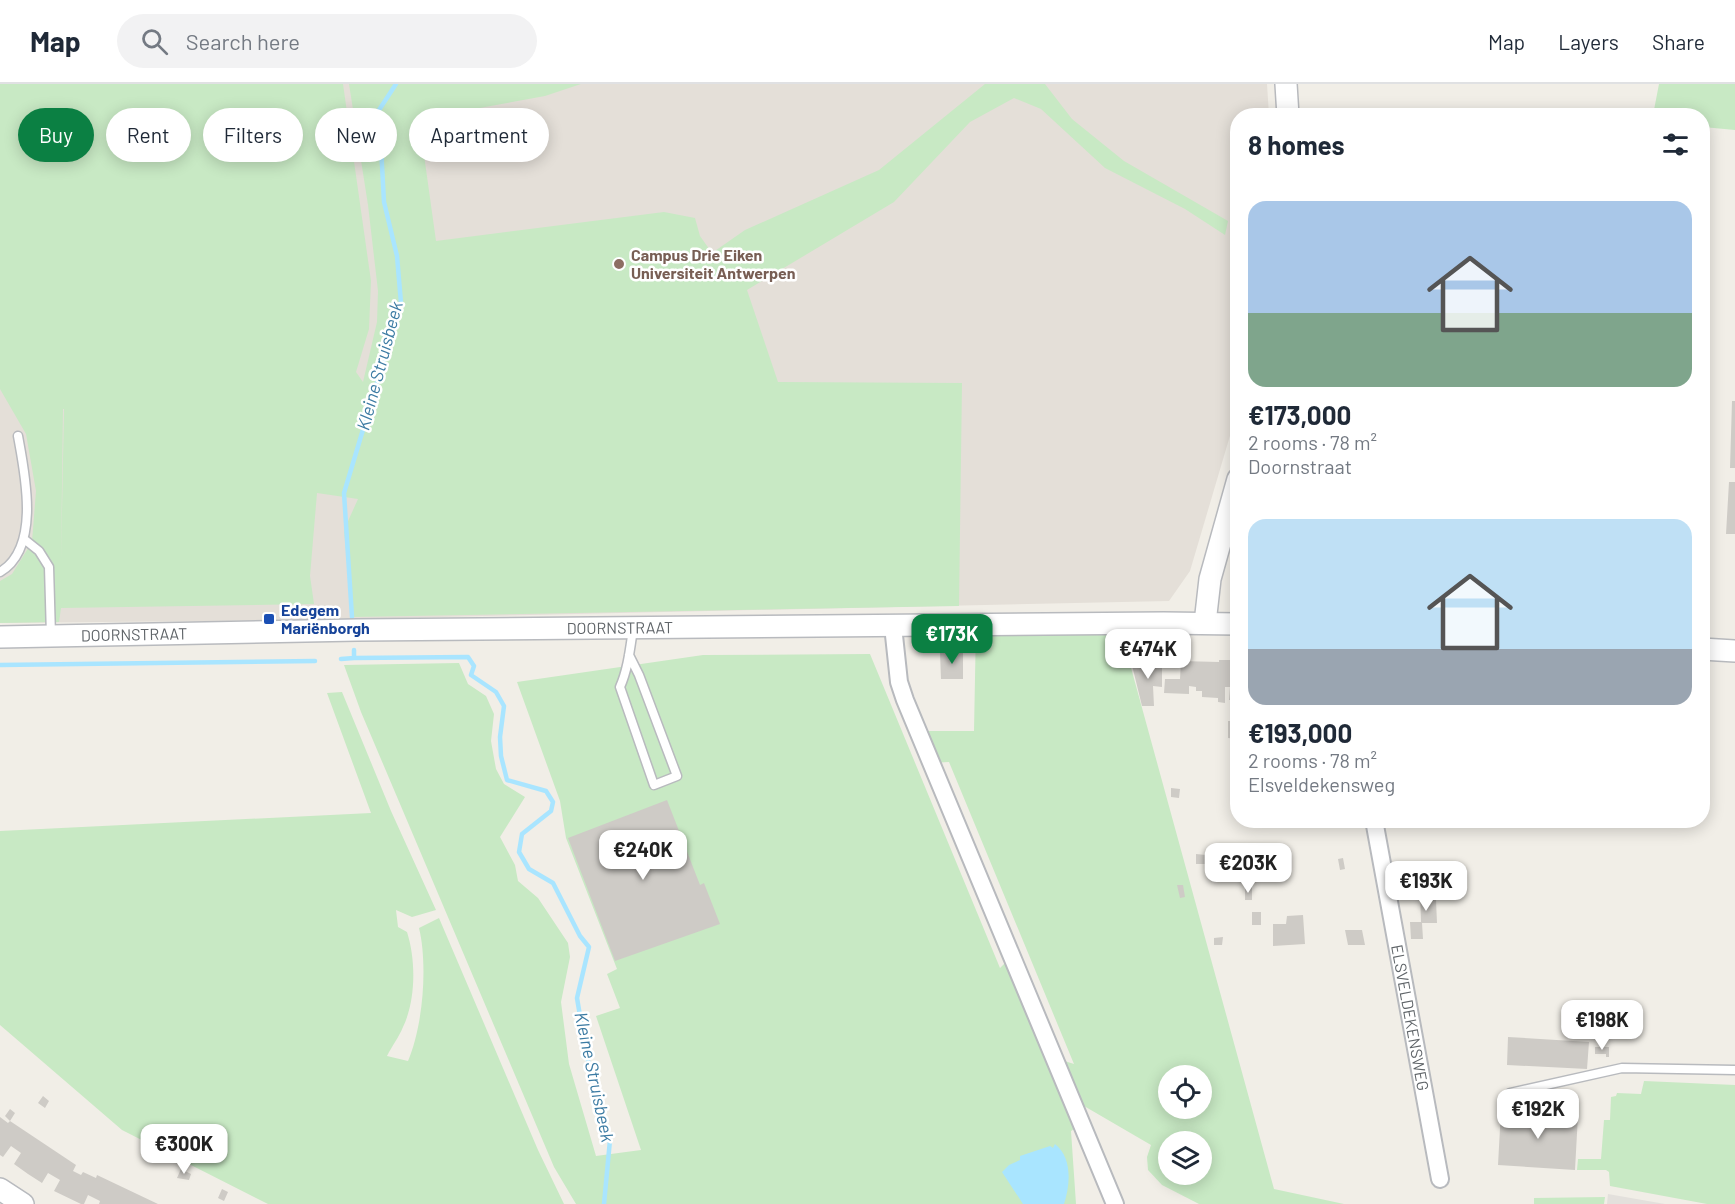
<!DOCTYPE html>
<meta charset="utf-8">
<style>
:root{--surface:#fff;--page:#f2f2f3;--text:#1f2937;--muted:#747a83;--line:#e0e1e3;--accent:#0b8043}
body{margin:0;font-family:Barlow,sans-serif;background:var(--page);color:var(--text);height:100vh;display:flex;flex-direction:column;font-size:22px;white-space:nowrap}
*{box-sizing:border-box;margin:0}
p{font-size:20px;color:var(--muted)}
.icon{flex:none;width:33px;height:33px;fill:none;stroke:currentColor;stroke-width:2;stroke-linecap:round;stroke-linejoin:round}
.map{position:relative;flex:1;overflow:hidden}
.details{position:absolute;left:1230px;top:24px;width:480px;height:720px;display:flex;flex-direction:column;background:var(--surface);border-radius:24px;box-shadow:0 3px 15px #0003}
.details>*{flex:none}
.top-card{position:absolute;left:18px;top:24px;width:570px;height:54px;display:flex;gap:12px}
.controls{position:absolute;left:1158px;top:981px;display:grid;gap:12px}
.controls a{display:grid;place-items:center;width:54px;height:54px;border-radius:50%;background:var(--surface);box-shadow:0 3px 15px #0003;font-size:30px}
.price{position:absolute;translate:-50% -51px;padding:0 14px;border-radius:12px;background:#fff;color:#222;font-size:20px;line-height:39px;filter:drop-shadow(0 2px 3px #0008)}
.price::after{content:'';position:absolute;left:50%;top:36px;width:18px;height:14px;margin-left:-9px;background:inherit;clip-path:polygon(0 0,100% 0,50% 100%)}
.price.on{background:var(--accent);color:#fff}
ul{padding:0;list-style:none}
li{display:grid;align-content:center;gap:12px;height:318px;padding:0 18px}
li span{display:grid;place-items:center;height:186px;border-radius:18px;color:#555}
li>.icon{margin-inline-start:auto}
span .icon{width:108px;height:108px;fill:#fffc;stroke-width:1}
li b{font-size:26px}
h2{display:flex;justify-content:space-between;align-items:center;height:72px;padding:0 18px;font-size:26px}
.pill{padding:0 21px;border-radius:27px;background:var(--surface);box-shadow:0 3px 15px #0003;font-size:21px;line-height:54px}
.pill.on{background:var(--accent);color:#fff}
header{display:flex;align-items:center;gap:36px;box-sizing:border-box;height:84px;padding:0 30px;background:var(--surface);border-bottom:2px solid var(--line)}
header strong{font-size:28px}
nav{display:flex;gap:33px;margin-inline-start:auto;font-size:21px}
.search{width:420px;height:54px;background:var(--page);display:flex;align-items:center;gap:15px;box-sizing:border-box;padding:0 21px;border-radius:33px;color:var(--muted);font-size:22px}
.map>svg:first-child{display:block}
.industrial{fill:#e3e0dc}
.education{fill:#e4dfd8}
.green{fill:#c8e9c4;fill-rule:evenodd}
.water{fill:#a9e5ff}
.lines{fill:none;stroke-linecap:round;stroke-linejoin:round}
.stream{stroke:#a9e5ff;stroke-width:4.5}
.building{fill:#cecbc6}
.service-casing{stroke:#b8babe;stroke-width:11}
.minor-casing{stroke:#b8babe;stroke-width:20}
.tertiary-casing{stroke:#b8babe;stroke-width:24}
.service{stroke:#fff;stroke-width:8}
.minor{stroke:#fff;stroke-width:16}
.tertiary{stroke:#fff;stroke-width:21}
.education-dot{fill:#8d6e63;stroke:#fff;stroke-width:2}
.transit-dot{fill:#1a4fb4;stroke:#fff;stroke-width:2}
.labels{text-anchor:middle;stroke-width:5;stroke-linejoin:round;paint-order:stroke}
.education-label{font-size:16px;font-weight:bold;fill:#785e54;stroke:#fff;text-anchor:start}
.transit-label{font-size:16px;font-weight:bold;fill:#164399;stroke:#fff;text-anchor:start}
.street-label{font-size:16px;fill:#5f6468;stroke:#fff}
.water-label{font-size:18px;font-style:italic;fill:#3c7ba3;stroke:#fff}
</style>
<header>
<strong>Map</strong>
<div class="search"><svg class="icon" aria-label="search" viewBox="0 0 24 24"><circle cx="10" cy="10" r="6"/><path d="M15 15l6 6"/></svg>Search here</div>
<nav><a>Map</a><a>Layers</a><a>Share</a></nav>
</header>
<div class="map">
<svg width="1735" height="1120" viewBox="0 0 1735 1120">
<rect width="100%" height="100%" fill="#f1eee7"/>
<path class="industrial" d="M1608 1110 1665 1120H1607Z"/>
<path class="education" d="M0 0H1267L1269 31 1238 32 1237 328 1190 487 1169 517 299 536 0 539Z"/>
<path class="green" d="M0 0H343L371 197 369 245 356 288 363 298 377 238 378 207 368 121 349 0H581L545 12 419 35 436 157 664 128 695 134 700 152 712 169 745 146 879 86 985 0H1045L1072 35 1124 77 1228 137 1225 151 1185 125 1105 84 1041 25 1014 14 970 38 894 118 747 206 778 298 962 299 959 522 352 533 344 446 358 415 317 409 310 492 314 520 61 524 59 538 0 539V497L12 490 32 458 36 407 26 350 0 305ZM64 325 61 477 63 325Z
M1659 0H1735V46L1703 43 1702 32 1653 31Z
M1119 540 1274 1105 1344 1120H1199L1162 1101 1148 1086 1147 1073 1151 1061 1072 1015 1082 1040 1071 1047 1076 1120H576L554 1083 361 628 344 581 459 579 468 600 486 612 494 630 491 657 496 685 504 700 525 713 500 753 515 781 518 797 538 814 568 859 570 873 561 918 569 980 596 1072 641 1066 596 932 620 924 607 890 617 885 566 754 560 717 517 598 703 571 870 570 1000 884 1012 872 1055 974 1074 980 949 678 931 679 917 647H974L976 541ZM1168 992H1202V1024H1168ZM1168 1058H1202V1090H1168Z
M342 608 391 727 436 826 412 833 396 826 398 843 407 848C416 876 416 916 403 943 399 953 392 962 387 972L408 977C423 942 428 881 419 844L439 834 538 1066 564 1120H268L122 1046 0 941V747L371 729 327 609Z
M1644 997 1735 1001V1120H1707L1610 1102 1609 1088 1606 1086H1577L1578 1075H1601L1604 1036H1610L1611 1013 1616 1012 1617 1009 1641 1010Z
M1605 1113 1604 1120H1534V1114Z"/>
<path class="water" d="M1055 1060C1073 1074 1070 1102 1064 1120H1023L1002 1088 1009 1081 1020 1076V1072L1050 1062 1053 1064Z"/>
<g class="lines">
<path class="stream" d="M352 533 344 409 401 219 397 172 384 118 379 26 396 0
M354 566V574L468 573 474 582 471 591 496 608 504 622 500 653 501 672 507 696 546 707 553 718 551 727 522 750 519 768 529 785 553 799 580 852 589 863 577 914 587 973 610 1056 604 1120
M341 575 354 574
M0 581 315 577"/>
</g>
<path class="building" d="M1732 317H1735V384H1730Z
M1729 398H1735V450H1726Z
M963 567V595H941L940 568Z
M1219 576H1238V616H1229L1230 603H1225V619L1218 618V614L1202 613V607H1196V603L1189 602V610L1164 609 1165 595H1180L1181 577 1219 578Z
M1131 577 1162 578V603L1153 602 1154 622H1142Z
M1228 637H1238V655L1228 654Z
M1171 704 1180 705 1179 714 1171 713Z
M667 716 700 801 704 799 720 840 615 877 568 754Z
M1196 770 1206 771V780H1196Z
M1343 774 1345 785 1340 786 1338 775Z
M1439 794 1440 802 1429 803 1428 795Z
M1177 801H1183L1185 813 1180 814Z
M1245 803H1252V816H1245Z
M1443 806V816H1436L1437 839H1422L1423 855H1411L1410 838H1421L1420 808Z
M1252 828H1261V841H1252Z
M1303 831 1305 860 1273 862V840H1286L1287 832Z
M1345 846H1362L1365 861H1348Z
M1223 853 1222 861H1214V854Z
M1508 953 1589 958 1587 985 1507 981Z
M1595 963H1609V973H1606V970H1595Z
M43 1012 49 1017 45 1024 38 1019Z
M10 1025 15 1029 10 1037 5 1032Z
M1501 1026 1578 1031 1575 1086 1498 1081Z
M0 1033 8 1039 10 1037 76 1081 73 1087 81 1091 83 1088 96 1094 97 1091 158 1120H99L100 1117 88 1111 84 1120H81L54 1107 60 1096 48 1089 42 1099 28 1090 14 1080 21 1069 11 1062 3 1073 0 1071Z
M181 1085 191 1090 189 1096 177 1094Z
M222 1105 228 1108 224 1117 218 1114Z"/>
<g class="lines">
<defs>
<path id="service" d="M24 455 39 467 49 483 51 552
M0 488C41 464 25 390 18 352
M629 571 639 591 677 692 654 701 620 603C628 585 630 565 633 545
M1510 1009 1622 984 1735 986"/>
<g id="minor">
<path d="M893 542 899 598 905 616 1115 1120"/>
<path id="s1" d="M1374 736 1440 1095"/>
</g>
<g id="tertiary">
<path d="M1286 0 1288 32"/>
<path d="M1205 539 1210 495 1238 395"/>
<path id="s2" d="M0 553 357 546 1164 539 1238 540"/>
<path d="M1702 565 1735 567"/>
<path d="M0 1105 23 1120"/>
</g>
</defs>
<use href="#service" class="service-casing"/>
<use href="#minor" class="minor-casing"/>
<use href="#tertiary" class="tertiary-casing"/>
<use href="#service" class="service"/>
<use href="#minor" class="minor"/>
<use href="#tertiary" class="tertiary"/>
</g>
<circle class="education-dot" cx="619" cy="180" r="6"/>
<rect class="transit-dot" x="263" y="529" width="12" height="12" rx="3"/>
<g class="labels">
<g class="education-label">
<text x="631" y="177">Campus Drie Eiken<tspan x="631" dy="18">Universiteit Antwerpen</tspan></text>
</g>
<g class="transit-label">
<text x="281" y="532">Edegem<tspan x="281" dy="18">Mariënborgh</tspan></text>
</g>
<g class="street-label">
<text dy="6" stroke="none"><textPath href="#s2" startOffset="620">DOORNSTRAAT</textPath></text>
<text dy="6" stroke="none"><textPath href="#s2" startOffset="134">DOORNSTRAAT</textPath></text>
<text dy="6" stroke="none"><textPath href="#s1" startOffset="201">ELSVELDEKENSWEG</textPath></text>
</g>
<g class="water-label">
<text transform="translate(380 282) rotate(-75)" y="6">Kleine Struisbeek</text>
<text transform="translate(594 993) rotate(78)" y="6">Kleine Struisbeek</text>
</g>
</g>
</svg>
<div class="controls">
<a><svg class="icon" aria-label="locate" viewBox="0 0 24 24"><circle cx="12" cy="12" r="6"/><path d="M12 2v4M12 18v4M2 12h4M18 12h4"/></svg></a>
<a><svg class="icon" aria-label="layers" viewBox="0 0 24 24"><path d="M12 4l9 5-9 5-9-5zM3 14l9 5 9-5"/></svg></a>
</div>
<b class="price on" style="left:952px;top:581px">€173K</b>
<b class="price" style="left:1148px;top:596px">€474K</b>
<b class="price" style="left:643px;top:797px">€240K</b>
<b class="price" style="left:1248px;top:810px">€203K</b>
<b class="price" style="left:1426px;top:828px">€193K</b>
<b class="price" style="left:1602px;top:967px">€198K</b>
<b class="price" style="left:1538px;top:1056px">€192K</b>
<b class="price" style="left:184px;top:1091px">€300K</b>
<div class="top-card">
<a class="pill on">Buy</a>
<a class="pill">Rent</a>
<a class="pill">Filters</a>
<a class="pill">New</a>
<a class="pill">Apartment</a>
</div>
<section class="details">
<h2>8 homes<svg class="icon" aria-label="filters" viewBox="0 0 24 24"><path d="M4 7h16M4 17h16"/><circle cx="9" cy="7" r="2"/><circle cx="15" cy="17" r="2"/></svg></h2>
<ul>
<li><span style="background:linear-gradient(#a9c7e8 60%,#7fa58c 0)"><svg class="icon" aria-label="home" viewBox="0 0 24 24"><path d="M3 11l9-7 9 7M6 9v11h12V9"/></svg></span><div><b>€173,000</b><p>2 rooms · 78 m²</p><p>Doornstraat</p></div></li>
<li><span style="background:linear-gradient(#bfe0f5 70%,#9aa5b1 0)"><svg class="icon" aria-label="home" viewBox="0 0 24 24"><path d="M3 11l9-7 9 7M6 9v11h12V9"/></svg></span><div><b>€193,000</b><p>2 rooms · 78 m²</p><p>Elsveldekensweg</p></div></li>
</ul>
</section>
</div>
